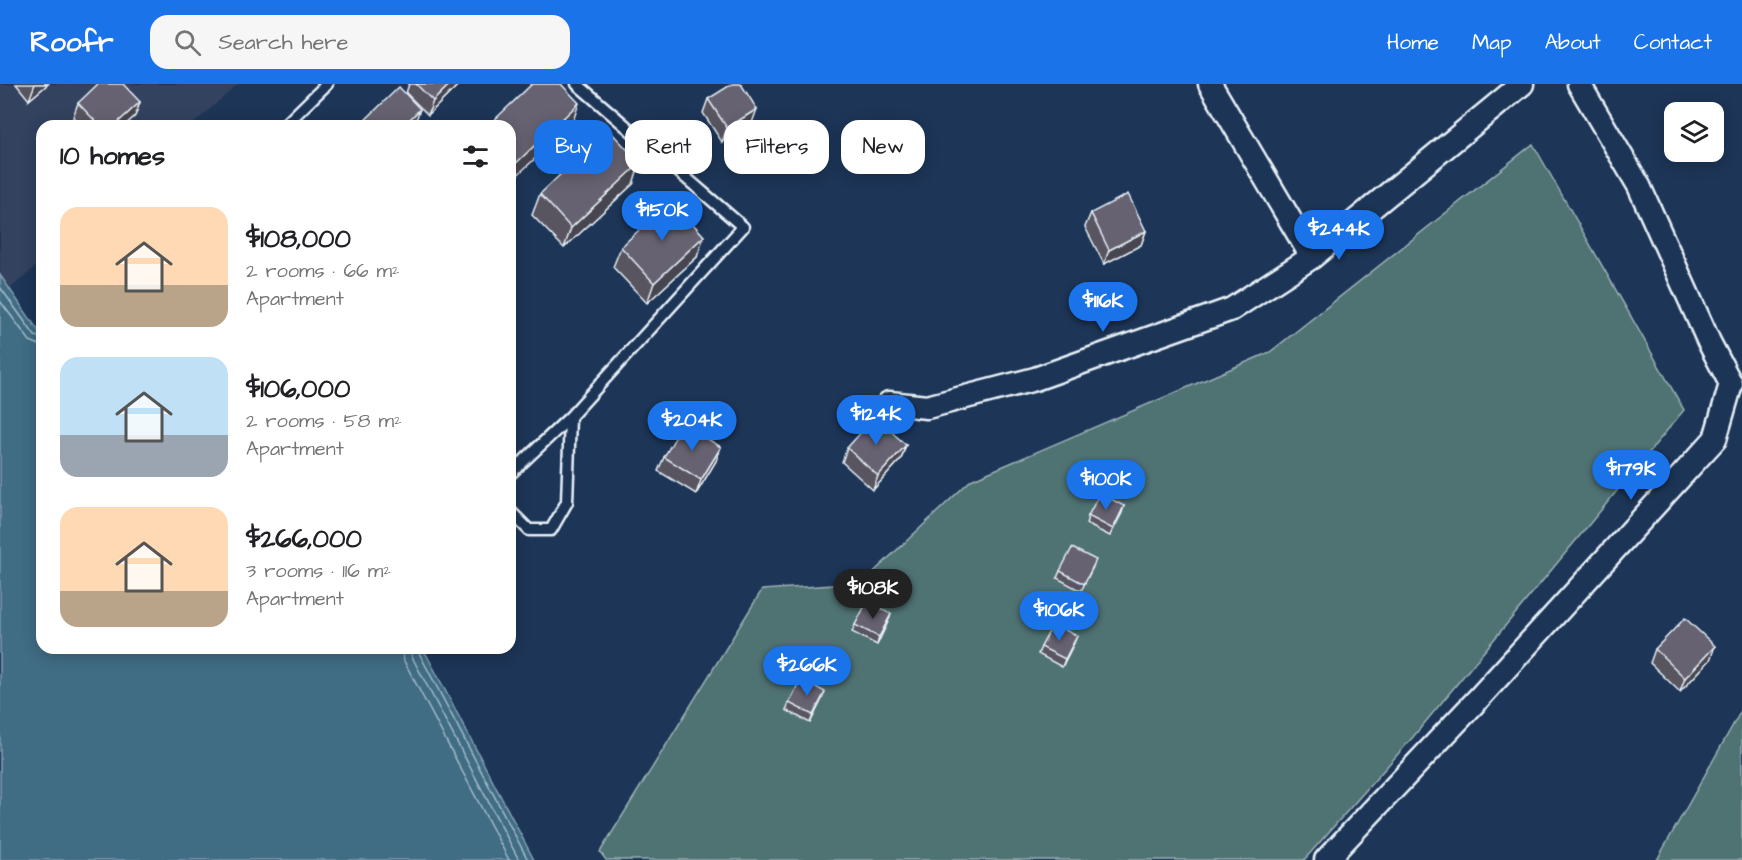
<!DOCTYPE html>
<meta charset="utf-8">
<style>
:root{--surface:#fff;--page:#f6f6f6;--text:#202124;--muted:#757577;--accent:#1a73e8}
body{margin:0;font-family:"Architects Daughter",sans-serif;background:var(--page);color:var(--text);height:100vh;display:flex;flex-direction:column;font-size:22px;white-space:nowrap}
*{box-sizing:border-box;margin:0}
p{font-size:20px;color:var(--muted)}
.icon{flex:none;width:33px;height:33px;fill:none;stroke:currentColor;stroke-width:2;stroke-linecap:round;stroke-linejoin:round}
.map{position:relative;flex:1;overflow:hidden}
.panel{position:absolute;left:36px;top:36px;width:480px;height:534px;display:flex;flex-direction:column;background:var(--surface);border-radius:18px;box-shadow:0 3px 15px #0003}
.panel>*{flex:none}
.top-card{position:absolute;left:534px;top:36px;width:570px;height:54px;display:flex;gap:12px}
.tools{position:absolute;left:1664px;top:18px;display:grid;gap:12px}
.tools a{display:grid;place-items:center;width:60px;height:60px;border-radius:12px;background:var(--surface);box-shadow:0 3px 15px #0003;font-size:30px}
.price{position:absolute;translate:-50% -51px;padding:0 14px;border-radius:21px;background:var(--accent);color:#fff;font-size:20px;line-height:39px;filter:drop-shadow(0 2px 3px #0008)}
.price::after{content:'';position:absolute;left:50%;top:36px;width:18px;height:14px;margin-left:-9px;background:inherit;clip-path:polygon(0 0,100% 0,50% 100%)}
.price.on{background:#222;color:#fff}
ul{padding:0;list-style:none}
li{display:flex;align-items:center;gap:18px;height:150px;padding:0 24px}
li span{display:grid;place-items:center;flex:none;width:168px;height:120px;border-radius:18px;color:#555}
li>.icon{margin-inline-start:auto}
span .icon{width:72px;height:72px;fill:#fffc;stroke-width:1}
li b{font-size:26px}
h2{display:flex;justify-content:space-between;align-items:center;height:72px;padding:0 24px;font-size:26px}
.tag{padding:0 21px;border-radius:18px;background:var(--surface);box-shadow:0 3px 15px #0003;font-size:21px;line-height:54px}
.tag.on{background:var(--accent);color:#fff}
header{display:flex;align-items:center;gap:36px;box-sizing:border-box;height:84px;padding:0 30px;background:var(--accent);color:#fff}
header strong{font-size:28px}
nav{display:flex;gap:33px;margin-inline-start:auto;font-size:21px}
.search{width:420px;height:54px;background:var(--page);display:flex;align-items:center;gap:15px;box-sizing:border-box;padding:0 21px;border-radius:18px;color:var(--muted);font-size:22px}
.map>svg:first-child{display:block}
.built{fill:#33425f}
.green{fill:#507273;stroke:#9cb2b6;stroke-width:1.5}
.water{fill:#406c84;stroke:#83a1b2;stroke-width:1.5}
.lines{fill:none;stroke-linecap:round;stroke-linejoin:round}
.shore{stroke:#a5bcca;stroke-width:1.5}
.service-casing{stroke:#e8f1f8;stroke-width:15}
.minor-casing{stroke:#e8f1f8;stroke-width:27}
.service{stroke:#1d3557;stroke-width:10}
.minor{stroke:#1d3557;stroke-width:22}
.wall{fill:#585461;stroke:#e8f1f8;stroke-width:1.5}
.shaded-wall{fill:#47454f;stroke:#e8f1f8;stroke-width:1.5}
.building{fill:#666271;stroke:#e8f1f8;stroke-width:1.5}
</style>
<header>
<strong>Roofr</strong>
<div class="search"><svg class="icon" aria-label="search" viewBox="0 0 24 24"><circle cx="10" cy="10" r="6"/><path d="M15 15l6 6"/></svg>Search here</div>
<nav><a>Home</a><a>Map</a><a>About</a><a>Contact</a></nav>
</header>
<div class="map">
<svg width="1742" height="776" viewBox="0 0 1742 776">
<rect width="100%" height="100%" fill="#1d3557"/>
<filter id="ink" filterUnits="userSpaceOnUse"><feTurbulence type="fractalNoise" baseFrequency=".0167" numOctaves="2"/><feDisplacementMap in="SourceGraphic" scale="12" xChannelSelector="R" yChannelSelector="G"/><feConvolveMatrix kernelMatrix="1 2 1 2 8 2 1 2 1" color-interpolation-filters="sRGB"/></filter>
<g filter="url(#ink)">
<path class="built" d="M0 0H238L191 42H42V177L9 206 0 191Z"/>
<path class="green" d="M1533 60 1684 326 1413 653 1304 776H606L600 768 762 506 862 499 971 396 1270 268Z
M1742 625V776H1657Z"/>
<path class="water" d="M0 191 42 252V564H423L534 776H0Z"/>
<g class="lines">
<path class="shore" d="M0 203 35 252 42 254
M0 217 30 257 42 262
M401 564 404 577 509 776
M410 564 412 573 519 776
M418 564 419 569 528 776"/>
<defs>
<path id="service" d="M284 42 327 0
M510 390 570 333 743 143 577 0
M510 427 529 446H551L567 418 570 333"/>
<path id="minor" d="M1210 0 1312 173 1522 0
M889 319 927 323 1035 295 1232 225 1312 173
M1326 776 1478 615 1715 355 1731 300 1709 258 1639 102 1579 0"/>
</defs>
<use href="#service" class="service-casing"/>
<use href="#minor" class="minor-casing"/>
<use href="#service" class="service"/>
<use href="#minor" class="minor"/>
</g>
<path class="wall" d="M16 0H48L29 16Z
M409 0H459L428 31 406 9Z
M708 15 752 39 722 58 703 29Z
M140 18 135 32 124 42H81L73 33 78 19Z
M633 100 564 164 532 131 540 110Z
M1091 129 1146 147 1141 161 1104 180 1085 143Z
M621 163 697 173 647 219 613 183Z
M906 361 901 375 873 406 842 378 847 364Z
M664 373 716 377 696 410 658 387Z
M1124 422 1110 452 1086 440 1088 432Z
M1093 483 1081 507 1057 494 1060 487Z
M891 530 877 561 852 548 855 541Z
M1074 559 1062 583 1038 570 1041 563Z
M1655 565 1710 576 1680 608 1650 579Z
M822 615 810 639 786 626 789 619Z"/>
<path class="shaded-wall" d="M35 0H48L29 16Z
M450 0H459L428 31 433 17Z
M140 18 135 32 124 42H114Z
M579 19 572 40 510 98 511 84Z
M420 25 415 39 412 42H403Z
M757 25 752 39 722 58 727 44Z
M640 79 633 100 564 164 571 144Z
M1146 147 1141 161 1104 180 1109 166Z
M704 152 697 173 647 219 654 199Z
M906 361 901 375 873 406 878 392Z
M721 363 716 377 696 410 701 396Z
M1124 422 1122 429 1110 452 1113 445Z
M891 530 888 538 877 561 879 553Z
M1077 552 1074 559 1062 583 1065 575Z
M1715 562 1710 576 1680 608 1685 594Z
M825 608 822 615 810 639 813 631Z"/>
<path class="building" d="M98 0H123L140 18 114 42H100L78 19Z
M416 0H450L433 17Z
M532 0H561L579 19 511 84 510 83V42H488Z
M732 0H741L757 25 727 44 708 15Z
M399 3 420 25 403 42H359Z
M608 45 640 79 571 144 540 110Z
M1128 110 1146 147 1109 166 1091 129Z
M671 116 704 152 654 199 621 163Z
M875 333 906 361 878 392 847 364Z
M683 340 721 363 701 396 664 373Z
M1100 409 1124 422 1113 445 1088 432Z
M1072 464 1096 476 1084 500 1060 487Z
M867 518 891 530 879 553 855 541Z
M1685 534 1715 562 1685 594 1655 565Z
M1053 540 1077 552 1065 575 1041 563Z
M801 595 825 608 813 631 789 619Z"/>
</g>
</svg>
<div class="tools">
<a><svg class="icon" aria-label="layers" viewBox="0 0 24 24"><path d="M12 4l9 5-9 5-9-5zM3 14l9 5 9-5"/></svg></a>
</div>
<b class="price" style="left:662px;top:158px">$150K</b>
<b class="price" style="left:1339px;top:177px">$244K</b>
<b class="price" style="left:1103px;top:249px">$116K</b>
<b class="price" style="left:876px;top:362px">$124K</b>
<b class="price" style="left:692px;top:368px">$204K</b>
<b class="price" style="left:1631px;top:417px">$179K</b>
<b class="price" style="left:1106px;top:427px">$100K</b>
<b class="price on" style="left:873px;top:536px">$108K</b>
<b class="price" style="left:1059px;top:558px">$106K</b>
<b class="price" style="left:807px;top:613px">$266K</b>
<div class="top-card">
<a class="tag on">Buy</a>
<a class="tag">Rent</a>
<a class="tag">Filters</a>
<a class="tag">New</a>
</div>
<section class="panel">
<h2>10 homes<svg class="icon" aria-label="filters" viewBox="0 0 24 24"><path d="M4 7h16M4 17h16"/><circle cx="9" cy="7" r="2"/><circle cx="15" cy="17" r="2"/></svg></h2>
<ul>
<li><span style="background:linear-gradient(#ffd9b3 65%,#b9a48a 0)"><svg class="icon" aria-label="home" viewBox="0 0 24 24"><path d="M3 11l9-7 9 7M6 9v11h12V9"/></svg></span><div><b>$108,000</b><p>2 rooms · 66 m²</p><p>Apartment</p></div></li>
<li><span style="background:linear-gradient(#bfe0f5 65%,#9aa5b1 0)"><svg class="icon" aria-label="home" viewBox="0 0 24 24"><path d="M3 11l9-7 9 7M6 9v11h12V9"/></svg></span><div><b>$106,000</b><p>2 rooms · 58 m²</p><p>Apartment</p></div></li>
<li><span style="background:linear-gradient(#ffd9b3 70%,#b9a48a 0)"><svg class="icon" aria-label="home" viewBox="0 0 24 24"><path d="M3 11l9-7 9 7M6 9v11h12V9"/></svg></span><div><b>$266,000</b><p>3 rooms · 116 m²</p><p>Apartment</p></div></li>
</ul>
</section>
</div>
